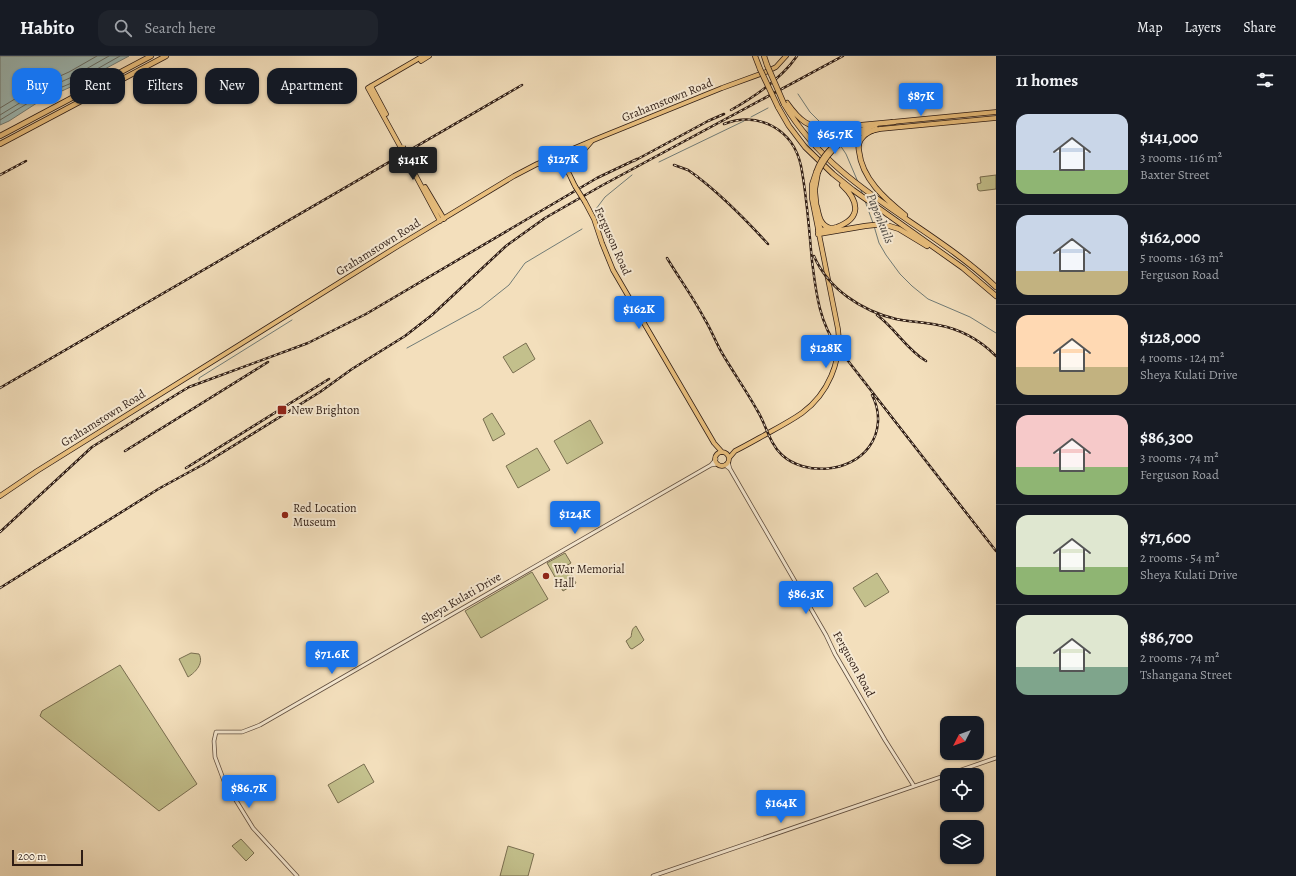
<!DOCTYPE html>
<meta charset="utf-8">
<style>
:root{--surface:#171b24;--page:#20242c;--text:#f1f3f6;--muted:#9ea1a6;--line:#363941;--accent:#1a73e8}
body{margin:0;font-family:Alegreya,serif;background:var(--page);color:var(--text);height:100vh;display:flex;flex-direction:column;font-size:15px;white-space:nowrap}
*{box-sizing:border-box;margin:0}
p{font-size:13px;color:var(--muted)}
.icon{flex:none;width:22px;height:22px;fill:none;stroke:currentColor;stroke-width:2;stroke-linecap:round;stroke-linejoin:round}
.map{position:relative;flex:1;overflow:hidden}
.drawer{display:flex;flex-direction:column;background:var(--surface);width:300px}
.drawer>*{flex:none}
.top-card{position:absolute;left:12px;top:12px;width:380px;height:36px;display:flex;gap:8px}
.needle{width:26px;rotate:228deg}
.controls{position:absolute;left:940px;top:660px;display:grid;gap:8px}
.controls a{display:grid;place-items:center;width:44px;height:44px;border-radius:8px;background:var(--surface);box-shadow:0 1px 3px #0004;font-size:20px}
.scale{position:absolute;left:12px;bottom:10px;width:71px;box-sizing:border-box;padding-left:4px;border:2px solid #2f1d15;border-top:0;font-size:11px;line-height:14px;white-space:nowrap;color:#2f1d15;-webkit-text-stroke:3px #f7ead3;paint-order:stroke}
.price{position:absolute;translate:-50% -34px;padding:0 9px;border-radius:4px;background:var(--accent);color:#fff;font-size:13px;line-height:26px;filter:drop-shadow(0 1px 2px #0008)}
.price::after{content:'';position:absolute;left:50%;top:24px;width:12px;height:9px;margin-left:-6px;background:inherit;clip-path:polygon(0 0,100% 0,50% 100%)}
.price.current{background:#222;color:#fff}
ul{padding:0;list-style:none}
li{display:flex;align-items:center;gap:12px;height:100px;padding:0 20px}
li+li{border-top:1px solid var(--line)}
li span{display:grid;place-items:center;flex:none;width:112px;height:80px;border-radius:12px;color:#555}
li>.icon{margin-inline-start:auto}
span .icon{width:48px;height:48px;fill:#fffc;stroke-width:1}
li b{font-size:17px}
h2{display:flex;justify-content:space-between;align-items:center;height:48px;padding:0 20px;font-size:17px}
.chip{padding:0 14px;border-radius:12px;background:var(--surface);box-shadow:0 1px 3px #0004;font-size:14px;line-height:36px}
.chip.current{background:var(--accent);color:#fff}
header{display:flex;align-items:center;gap:24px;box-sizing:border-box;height:56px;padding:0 20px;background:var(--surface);border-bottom:1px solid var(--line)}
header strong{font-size:19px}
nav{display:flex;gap:22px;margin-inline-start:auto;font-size:14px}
.search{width:280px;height:36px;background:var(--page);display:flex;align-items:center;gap:10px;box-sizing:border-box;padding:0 14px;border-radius:12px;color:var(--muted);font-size:15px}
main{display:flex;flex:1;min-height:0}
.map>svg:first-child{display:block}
.green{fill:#c3c08c;stroke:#796e50}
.water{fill:#9dbbb8;stroke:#717c77}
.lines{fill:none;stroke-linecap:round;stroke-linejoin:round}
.shore{stroke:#666c66;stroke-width:1}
.stream{stroke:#717c77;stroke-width:1}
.minor-casing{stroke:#604e3f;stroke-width:4.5}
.major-casing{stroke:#2f1d15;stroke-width:5.5}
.highway-casing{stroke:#2f1d15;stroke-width:6}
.minor{stroke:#f7ead3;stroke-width:3}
.major{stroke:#eac07e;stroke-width:4}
.highway{stroke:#eac07e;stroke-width:4.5}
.rail-casing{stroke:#2f1d15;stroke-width:2.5}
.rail{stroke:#f7ead3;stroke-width:1;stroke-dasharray:3;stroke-linecap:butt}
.major-bridge-casing{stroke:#2f1d15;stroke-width:5.5;stroke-linecap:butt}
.highway-bridge-casing{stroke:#2f1d15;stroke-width:6;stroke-linecap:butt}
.major-bridge{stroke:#eac07e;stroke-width:4}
.highway-bridge{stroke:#eac07e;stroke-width:4.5}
.poi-dot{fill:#8f2418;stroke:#f7ead3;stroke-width:1.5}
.labels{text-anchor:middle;stroke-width:4;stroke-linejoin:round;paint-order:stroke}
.street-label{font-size:12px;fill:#2f1d15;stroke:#f7ead3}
.poi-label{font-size:12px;fill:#2f1d15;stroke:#f7ead3;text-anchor:start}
.water-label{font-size:13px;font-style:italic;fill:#504c46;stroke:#f7ead3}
</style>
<header>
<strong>Habito</strong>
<div class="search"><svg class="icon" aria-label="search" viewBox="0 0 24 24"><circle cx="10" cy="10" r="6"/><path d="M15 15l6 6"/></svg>Search here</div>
<nav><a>Map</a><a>Layers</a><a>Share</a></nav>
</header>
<main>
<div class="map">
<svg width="996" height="820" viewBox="0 0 996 820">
<rect width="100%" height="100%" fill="#f3dfbc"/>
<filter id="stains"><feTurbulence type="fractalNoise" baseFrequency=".005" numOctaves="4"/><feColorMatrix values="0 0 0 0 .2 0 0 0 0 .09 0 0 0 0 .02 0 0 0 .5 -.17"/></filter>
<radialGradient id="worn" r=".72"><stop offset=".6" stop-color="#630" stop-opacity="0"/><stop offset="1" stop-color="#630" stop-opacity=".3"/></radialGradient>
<path class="green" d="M996 119V133L980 135 978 134 977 128 981 127 980 121Z
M526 287 535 303 513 317 503 301Z
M492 357 505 378 493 385 483 363Z
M590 364 603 387 567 408 554 385Z
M537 392 550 414 518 432 506 410Z
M565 497 571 507 566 510 576 527 563 535 547 507Z
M532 516 548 543 481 582 465 555Z
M877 517 889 536 865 551 853 532Z
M636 570 644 584 641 587 632 593 630 592 626 585 631 581C632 577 631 573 636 570Z
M191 597 199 598C204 607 196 616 188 621L179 603Z
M120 609 197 728 159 755 40 660 42 655Z
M364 708 374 726 338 747 328 729Z
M241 783 254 797 246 805 232 790Z
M508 790 534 798 528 820H500Z"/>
<path class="water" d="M0 0H129L75 29 40 45 9 65 0 69Z"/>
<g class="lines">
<path class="shore" d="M0 52 33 32 69 16 97 0
M0 59 36 37 72 21 109 0
M0 64 38 41 74 26 120 0"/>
<path class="stream" d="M798 38 810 56 824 70
M751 61 768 52
M828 74 837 85
M840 89 846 98 858 126
M659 106 744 65
M860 132 863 139
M865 145 873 167
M596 153 605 141 632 119
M874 170 879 187 886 199 900 218 912 230 928 243 970 261 996 277
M407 292 480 252 509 229 525 207 582 173
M199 324V322L292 264"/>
<defs>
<path id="minor" d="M728 406 730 413 826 579 835 598 885 684 914 730
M711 409 716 403
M725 409 730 413
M297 820 253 772 224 725 215 701 214 685 216 676H242L260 669 711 409 717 408
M653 820 996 702"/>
<path id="major" d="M421 5 429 0
M371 30 386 58
M892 66 996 56
M850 79 858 75 876 69
M851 81 862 77 880 73 996 62
M401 92 368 32 423 0
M537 108C544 109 546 108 553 106 565 103 570 121 575 130
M410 109 440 165
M565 111 564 107 567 101 584 94 591 86
M425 131 444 163
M585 146 594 163 602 187 613 214 714 387 722 396
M817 154 815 134 818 117
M818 161 821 176
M715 403a7 7 0 1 1 14 0a7 7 0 1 1-14 0Z
M729 402 735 395C747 389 759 382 770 376 781 370 792 364 802 357 828 338 842 305 838 273L812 143V128L816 116
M0 440 37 415 398 190 514 120 537 108 596 83 722 32 766 16 776 11 786 0"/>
<path id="highway" d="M755 0 760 13
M764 0 767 9
M787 47C799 64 809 73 830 72L894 66
M784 48C835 134 926 165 996 231
M778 51 789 70 805 91 833 118 853 134 963 212 996 240
M876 73C872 75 866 77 863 81 859 85 858 90 859 95 862 123 885 143 905 159
M0 80 151 0
M0 88 166 0
M817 151C819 160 820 169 830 172
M818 175C824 173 831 173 837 171 862 162 859 145 842 129
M818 178 865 170 883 168 899 173 927 190"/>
</defs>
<use href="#minor" class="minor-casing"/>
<use href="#major" class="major-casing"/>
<use href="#highway" class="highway-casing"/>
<use href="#minor" class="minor"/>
<use href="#major" class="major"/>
<use href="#highway" class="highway"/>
<defs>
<path id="rail" d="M731 54C754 41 782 22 797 0
M724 68C759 55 793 73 801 110 807 141 809 173 812 205 816 236 819 266 838 292L996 495
M634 105 708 65 724 58
M674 109 688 114 698 121
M0 119 26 105
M695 119C722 139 746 164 768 188
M814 200C828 233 862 255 896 263 910 266 924 266 938 269 960 273 980 284 996 300
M667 202C679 222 693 241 704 262 711 273 715 285 722 297 733 316 746 334 757 354 766 368 769 387 782 399 805 420 850 417 869 391 880 376 881 356 872 339
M877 259C896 273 906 293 926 305
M0 332 522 29
M125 395 268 306
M186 412 329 323
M0 476 92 391 179 337 189 331 308 287 366 258 597 122 637 103
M0 532 160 432 204 408 320 336 352 313 405 280 432 259 506 190 545 162 601 130 843 0"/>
</defs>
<use href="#rail" class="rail-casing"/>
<use href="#rail" class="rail"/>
<defs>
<path id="major-bridge" d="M403 91 413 108
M816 116C822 99 834 87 850 79
M818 117C825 101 835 89 851 81
M575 130 585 146"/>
<path id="highway-bridge" d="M767 9 784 48
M760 13 778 51"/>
</defs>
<use href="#major-bridge" class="major-bridge-casing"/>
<use href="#highway-bridge" class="highway-bridge-casing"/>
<use href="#major-bridge" class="major-bridge"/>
<use href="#highway-bridge" class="highway-bridge"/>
</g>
<g class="poi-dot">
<rect x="277" y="349" width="10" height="10" rx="2"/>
<circle cx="285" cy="459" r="4"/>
<circle cx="546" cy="520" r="4"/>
</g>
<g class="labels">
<g class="street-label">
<text transform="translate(667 44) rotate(-22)" y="4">Grahamstown Road</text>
<text transform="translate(613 185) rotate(66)" y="4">Ferguson Road</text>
<text transform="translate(378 191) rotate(-32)" y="4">Grahamstown Road</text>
<text transform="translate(103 362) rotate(-32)" y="4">Grahamstown Road</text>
<text transform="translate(461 542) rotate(-30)" y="4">Sheya Kulati Drive</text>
<text transform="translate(854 608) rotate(61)" y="4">Ferguson Road</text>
</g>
<g class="poi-label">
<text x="291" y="358">New Brighton</text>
<text x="293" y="456">Red Location<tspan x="293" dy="14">Museum</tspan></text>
<text x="554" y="517">War Memorial<tspan x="554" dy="14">Hall</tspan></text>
</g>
<g class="water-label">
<text transform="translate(881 162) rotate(68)" y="5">Papenkuils</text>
</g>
</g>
<rect width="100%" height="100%" filter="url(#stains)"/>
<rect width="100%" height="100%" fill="url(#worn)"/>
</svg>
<div class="controls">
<a><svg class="needle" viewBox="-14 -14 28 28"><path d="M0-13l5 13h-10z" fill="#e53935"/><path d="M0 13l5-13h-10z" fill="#9ea1a6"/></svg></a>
<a><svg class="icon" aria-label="locate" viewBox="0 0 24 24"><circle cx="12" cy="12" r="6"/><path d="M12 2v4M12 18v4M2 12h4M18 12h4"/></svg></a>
<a><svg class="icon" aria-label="layers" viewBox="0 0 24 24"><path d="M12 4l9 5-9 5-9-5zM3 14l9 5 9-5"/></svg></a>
</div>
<div class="scale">200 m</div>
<b class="price" style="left:921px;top:61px">$87K</b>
<b class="price" style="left:835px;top:99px">$65.7K</b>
<b class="price" style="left:563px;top:124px">$127K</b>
<b class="price current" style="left:413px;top:125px">$141K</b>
<b class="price" style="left:639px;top:274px">$162K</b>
<b class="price" style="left:826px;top:313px">$128K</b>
<b class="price" style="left:575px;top:479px">$124K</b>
<b class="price" style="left:806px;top:559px">$86.3K</b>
<b class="price" style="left:332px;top:619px">$71.6K</b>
<b class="price" style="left:249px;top:753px">$86.7K</b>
<b class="price" style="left:781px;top:768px">$164K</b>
<div class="top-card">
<a class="chip current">Buy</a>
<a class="chip">Rent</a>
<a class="chip">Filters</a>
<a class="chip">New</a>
<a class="chip">Apartment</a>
</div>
</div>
<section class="drawer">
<h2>11 homes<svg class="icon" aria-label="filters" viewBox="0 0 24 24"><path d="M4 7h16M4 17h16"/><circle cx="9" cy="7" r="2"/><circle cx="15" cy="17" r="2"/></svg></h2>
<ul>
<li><span style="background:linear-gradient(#c9d6e8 70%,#8fb573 0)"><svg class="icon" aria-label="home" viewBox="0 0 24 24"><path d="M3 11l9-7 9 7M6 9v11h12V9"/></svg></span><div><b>$141,000</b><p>3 rooms · 116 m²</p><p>Baxter Street</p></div></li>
<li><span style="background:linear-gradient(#c9d6e8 70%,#c2b280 0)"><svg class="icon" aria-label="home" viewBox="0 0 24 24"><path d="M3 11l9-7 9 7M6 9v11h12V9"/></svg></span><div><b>$162,000</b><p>5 rooms · 163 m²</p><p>Ferguson Road</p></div></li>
<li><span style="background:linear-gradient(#ffd9b3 65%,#c2b280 0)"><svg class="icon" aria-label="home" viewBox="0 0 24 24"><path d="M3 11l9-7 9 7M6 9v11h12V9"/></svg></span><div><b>$128,000</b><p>4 rooms · 124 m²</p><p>Sheya Kulati Drive</p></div></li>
<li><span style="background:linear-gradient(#f6c9c9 65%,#8fb573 0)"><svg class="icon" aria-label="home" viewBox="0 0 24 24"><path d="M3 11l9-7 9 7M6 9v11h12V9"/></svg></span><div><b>$86,300</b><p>3 rooms · 74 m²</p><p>Ferguson Road</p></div></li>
<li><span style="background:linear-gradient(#dfe7d0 65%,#8fb573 0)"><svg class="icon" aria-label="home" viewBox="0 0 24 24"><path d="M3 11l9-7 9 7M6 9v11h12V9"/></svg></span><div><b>$71,600</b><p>2 rooms · 54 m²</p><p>Sheya Kulati Drive</p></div></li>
<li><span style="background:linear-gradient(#dfe7d0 65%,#7fa58c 0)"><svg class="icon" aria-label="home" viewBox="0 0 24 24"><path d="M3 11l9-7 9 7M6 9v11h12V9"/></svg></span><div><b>$86,700</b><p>2 rooms · 74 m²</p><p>Tshangana Street</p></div></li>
</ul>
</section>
</main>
